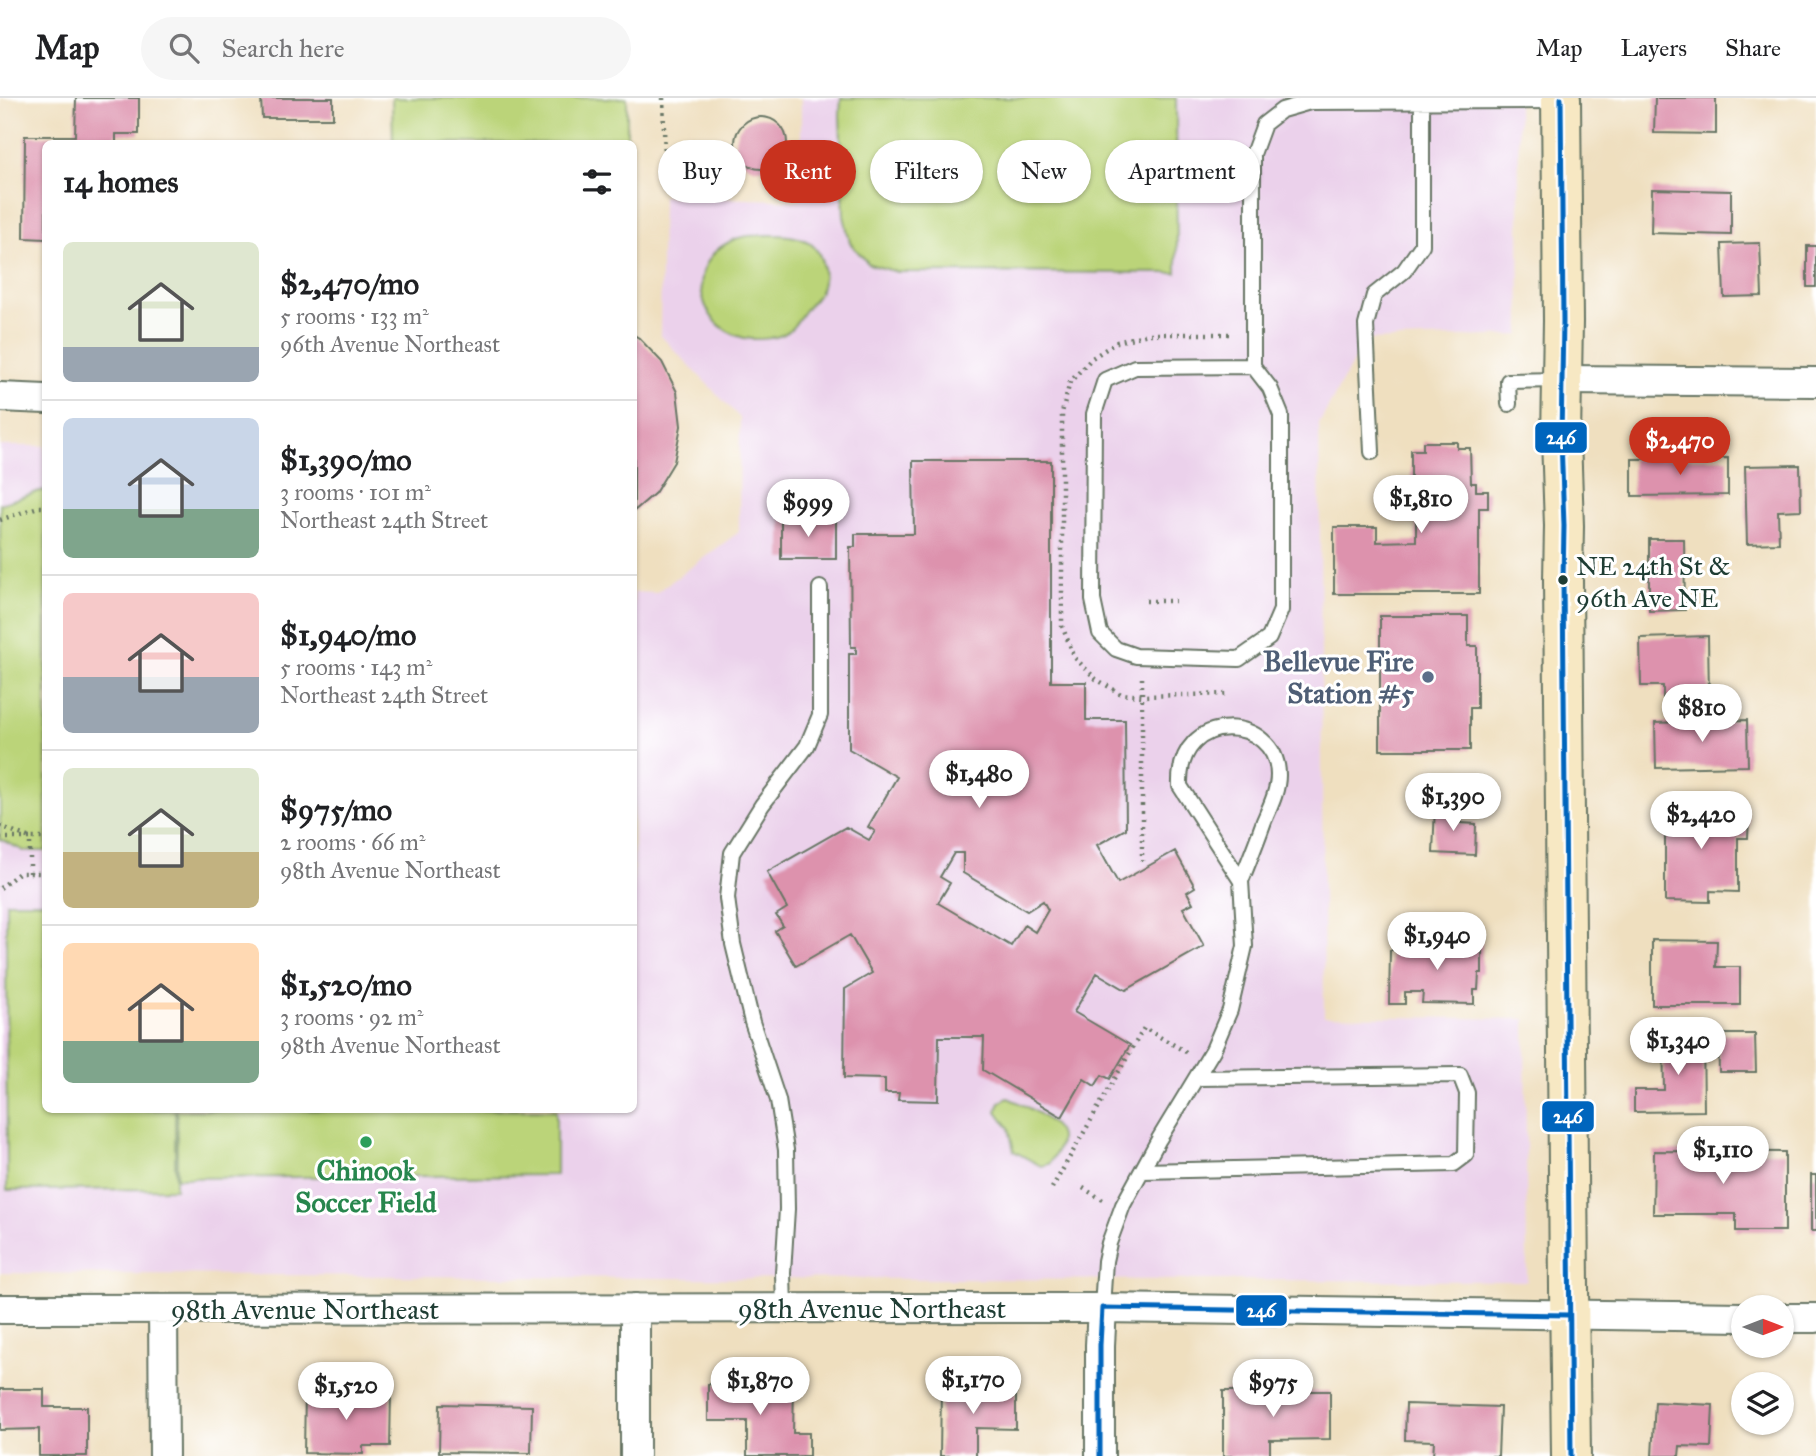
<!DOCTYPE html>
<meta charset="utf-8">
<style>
:root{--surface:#fff;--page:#f6f6f6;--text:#202124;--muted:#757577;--line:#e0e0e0;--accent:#c8321e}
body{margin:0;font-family:"IM FELL Great Primer",serif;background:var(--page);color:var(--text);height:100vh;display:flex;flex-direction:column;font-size:26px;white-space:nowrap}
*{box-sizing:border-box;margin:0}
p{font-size:23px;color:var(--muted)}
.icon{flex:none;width:38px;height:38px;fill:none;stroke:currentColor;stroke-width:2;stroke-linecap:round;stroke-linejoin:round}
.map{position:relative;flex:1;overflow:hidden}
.sheet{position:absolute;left:42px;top:42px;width:595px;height:973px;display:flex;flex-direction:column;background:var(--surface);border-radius:10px;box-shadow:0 2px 5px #0004}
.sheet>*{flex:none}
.guide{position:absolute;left:658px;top:42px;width:665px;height:63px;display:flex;gap:14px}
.needle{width:46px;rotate:90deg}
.buttons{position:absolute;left:1731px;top:1197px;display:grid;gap:14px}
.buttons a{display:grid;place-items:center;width:63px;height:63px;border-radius:50%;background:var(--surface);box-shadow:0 2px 5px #0004;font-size:35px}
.price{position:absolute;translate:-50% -60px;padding:0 16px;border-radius:24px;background:#fff;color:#222;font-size:23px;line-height:46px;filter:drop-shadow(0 2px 4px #0008)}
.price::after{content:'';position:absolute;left:50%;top:42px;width:21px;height:16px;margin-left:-10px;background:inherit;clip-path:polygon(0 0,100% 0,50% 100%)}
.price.current{background:var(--accent);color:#fff}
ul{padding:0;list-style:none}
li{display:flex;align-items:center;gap:21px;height:175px;padding:0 21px}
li+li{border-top:2px solid var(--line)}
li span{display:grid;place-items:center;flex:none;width:196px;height:140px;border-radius:10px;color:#555}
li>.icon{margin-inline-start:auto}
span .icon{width:84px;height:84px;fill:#fffc;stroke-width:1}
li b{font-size:30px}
h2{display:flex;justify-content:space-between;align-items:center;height:84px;padding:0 21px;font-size:30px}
.pill{padding:0 24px;border-radius:32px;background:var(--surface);box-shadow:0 2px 5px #0004;font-size:24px;line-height:63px}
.pill.current{background:var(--accent);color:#fff}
header{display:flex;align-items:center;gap:42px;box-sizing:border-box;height:98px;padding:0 35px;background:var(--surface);border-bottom:2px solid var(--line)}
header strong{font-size:33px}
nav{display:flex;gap:38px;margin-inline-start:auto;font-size:24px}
.search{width:490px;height:63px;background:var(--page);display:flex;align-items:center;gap:18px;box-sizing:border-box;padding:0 24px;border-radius:38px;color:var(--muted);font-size:26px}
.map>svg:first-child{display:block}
.built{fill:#ebd1eb}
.green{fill:#bbd479;stroke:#6d8856;stroke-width:2}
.building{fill:#dd92ad;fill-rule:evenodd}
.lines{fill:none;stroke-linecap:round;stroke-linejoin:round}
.service-casing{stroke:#687665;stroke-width:18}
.minor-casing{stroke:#687665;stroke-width:32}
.secondary-casing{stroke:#687665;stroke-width:42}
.path{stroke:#687665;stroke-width:4.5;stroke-dasharray:2 5;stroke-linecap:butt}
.service{stroke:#fff;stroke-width:14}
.minor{stroke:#fff;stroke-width:28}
.secondary{stroke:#f7e8c3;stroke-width:38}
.bus-1-casing{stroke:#fff;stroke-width:10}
.bus-1{stroke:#0065bd;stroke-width:5}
.bus-dot{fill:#1f3d34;stroke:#fff;stroke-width:2.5}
.service-dot{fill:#5c6f8a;stroke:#fff;stroke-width:2.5}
.leisure-dot{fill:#2e9e5b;stroke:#fff;stroke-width:2.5}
.labels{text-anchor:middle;stroke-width:6;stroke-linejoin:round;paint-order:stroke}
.bus-label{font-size:26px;fill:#1f3d34;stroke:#fff;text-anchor:start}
.service-label{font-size:28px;font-weight:bold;fill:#4e5e75;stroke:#fff;text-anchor:end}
.leisure-label{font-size:28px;font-weight:bold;fill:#27864d;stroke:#fff}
.street-label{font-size:28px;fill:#1f3d34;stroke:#fff}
.line-badge{stroke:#fff;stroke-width:2.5}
.badge-label{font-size:19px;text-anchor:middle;font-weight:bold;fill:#fff}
</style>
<header>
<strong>Map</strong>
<div class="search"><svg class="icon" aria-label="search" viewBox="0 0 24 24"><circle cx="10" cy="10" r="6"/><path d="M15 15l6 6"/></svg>Search here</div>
<nav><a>Map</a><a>Layers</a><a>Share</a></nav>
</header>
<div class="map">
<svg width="1816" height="1358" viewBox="0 0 1816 1358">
<rect width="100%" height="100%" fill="#fff"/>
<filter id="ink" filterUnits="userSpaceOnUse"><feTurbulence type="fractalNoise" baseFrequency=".0143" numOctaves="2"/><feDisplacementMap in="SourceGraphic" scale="14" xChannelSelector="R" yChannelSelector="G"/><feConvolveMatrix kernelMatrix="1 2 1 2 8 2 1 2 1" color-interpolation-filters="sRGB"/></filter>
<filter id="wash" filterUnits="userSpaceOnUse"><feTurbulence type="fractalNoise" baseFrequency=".00686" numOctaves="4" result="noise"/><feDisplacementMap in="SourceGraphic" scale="28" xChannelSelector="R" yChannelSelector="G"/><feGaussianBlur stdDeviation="1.57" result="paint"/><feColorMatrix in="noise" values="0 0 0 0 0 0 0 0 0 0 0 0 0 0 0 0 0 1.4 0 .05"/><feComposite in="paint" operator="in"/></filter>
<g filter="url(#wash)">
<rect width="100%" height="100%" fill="#efdfbf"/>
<path class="built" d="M801 0H1518L1520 237 1365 242 1319 326 1324 918 1525 921 1527 1183 663 1180 0 1175V348H45L46 1012H634V494L656 495 739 434 740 320 660 237 662 98 801 103Z"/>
<path class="green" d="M392 0H627V45H393Z
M841 0H1176L1177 175 897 174 869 166 850 145 844 118 840 17Z
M771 137C796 137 819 140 823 170 824 178 824 184 821 191 818 199 810 206 805 212 798 221 794 231 784 236 774 241 762 241 752 241 700 237 681 168 729 144 741 137 757 137 771 137Z
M40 393H46V753H24L0 741V406Z
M6 804H45L46 1012H175V1091L7 1092Z
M1008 1000C1022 1006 1060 1024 1060 1040 1061 1049 1054 1058 1049 1066L1041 1068 1014 1053 1009 1030 997 1013 1000 1004Z
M177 1012H556V1077L177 1080Z"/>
<g id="blocks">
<path class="building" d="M76 0H139V36H116V46H46V141L24 140 25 38H75Z
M261 0H333V20H262Z
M1655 0H1716V36L1654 35Z
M735 45a26 26 0 1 1 52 0a26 26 0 1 1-52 0Z
M1652 91 1731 93V137L1651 135Z
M1760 145 1762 198 1724 199 1722 146Z
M1807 148H1816V189H1807Z
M634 237 639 240 662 264 677 294 681 328 674 364 655 395 634 413Z
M1423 344H1457V350H1470L1471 385H1476V393H1488V410H1479V496H1334V429H1377V444L1416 443V388H1411V352H1423Z
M1728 360V397L1632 398V361Z
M913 363H1051V584H1086V622H1125L1126 731 1097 747 1118 785 1175 753 1195 789 1187 794 1193 805 1183 810 1204 848 1126 892 1097 875 1074 914 1130 947 1110 981 1102 977 1095 988 1084 981 1062 1019 983 972 984 939H939L938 1003 898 1002 899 995H885V981L844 980 845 891 872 875 850 837 796 868 775 833 783 828 776 817 787 810 767 774 846 729 869 742 875 733 868 729 897 679 849 651V556H856V549H851L850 449H855V436H914ZM954 755H963V775L1027 813 1043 803 1048 812 1035 834 1024 827 1011 848 938 805 950 785 940 779Z
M1800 367 1801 412 1778 413 1779 445 1747 446 1745 368Z
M781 421H836V461H781Z
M1649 441H1684L1685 512 1649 513Z
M1380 518H1468V548H1477V610H1470V652H1380Z
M1708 538 1709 598 1663 600V588H1641L1640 540Z
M1747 622 1748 668 1656 670 1655 625Z
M1665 705H1718V719H1749L1748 740H1738V794L1710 793V804L1665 803Z
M1435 709 1461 710V725L1476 726 1475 757 1433 755Z
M1652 842 1717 843 1716 869H1740V907H1652Z
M1415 844H1482V875H1479L1478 892H1474V906L1422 905 1423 894H1405V906H1389L1390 852H1415Z
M1703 935 1704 1013 1634 1014V992H1664L1663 936Z
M1718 936H1755L1756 974H1719Z
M1654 1053 1785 1054V1133H1736V1116H1653Z
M1811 1077H1816V1133H1811Z
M708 1286 794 1287 793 1335H809V1358H747V1323H708Z
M941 1289 1016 1290V1331L976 1330V1358H940Z
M0 1291H44V1309H87V1358H39V1331L0 1332Z
M1223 1293H1330V1341L1270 1342V1358H1223Z
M305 1294 391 1295 390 1348H363V1356L304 1355Z
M1655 1304 1713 1307 1711 1349 1680 1348 1679 1358H1652Z
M440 1306 532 1308 531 1355 439 1354Z
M1406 1306 1500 1309 1498 1358H1433L1434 1343 1405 1342Z"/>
</g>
</g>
<g filter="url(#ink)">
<use href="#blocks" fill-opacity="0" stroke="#687665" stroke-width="2"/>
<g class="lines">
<defs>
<path id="service" d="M1253 268 1270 290 1281 317V512L1269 540 1239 561 1136 558 1116 551 1100 535 1093 502 1094 316 1105 282 1135 269 1253 268V56L1264 26 1282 12 1310 4 1559 3
M1509 306 1508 283 1561 282
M1372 354 1366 227 1374 197 1404 173 1422 147V3
M1142 1073 1454 1066 1466 1057 1467 995 1460 977 1197 980
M784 1210 783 1175 787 1111 786 1052 778 1002 752 924 733 846 727 800 732 755 762 707 807 648 820 617V490
M1102 1210 1105 1163 1109 1145 1123 1107 1159 1041 1213 952 1230 912 1245 848 1241 783 1180 688C1177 609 1278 617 1278 677 1278 693 1270 709 1264 723 1257 743 1249 763 1241 783"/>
<path id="minor" d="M1563 282 1816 284
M0 299 46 301
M635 1210V1358
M0 1211 1102 1210 1743 1219
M163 1211 164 1358
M1782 1220H1816
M1100 1358V1247L1102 1210"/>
<path id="secondary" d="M1561 0 1563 223 1561 340 1564 428 1563 482 1569 1190 1571 1358"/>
</defs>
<use href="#service" class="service-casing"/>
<use href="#minor" class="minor-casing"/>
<use href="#secondary" class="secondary-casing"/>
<path class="path" d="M663 0 666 91
M1229 236H1148L1117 244 1092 260 1070 284 1062 315V528L1075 560 1096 581 1121 596 1142 598 1229 596
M0 422 38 409H46
M1146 503H1175
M1142 580V763
M0 728 30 740H46
M0 740H30V775
M0 790 19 775H46
M1052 1090 1144 930 1188 955
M1083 1090 1103 1102"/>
<use href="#service" class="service"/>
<use href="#minor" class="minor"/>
<use href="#secondary" class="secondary"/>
<defs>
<path id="bus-1" d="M1561 0 1563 223 1561 340 1564 428 1563 482 1571 1358
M1100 1358V1247L1102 1210 1569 1217"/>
</defs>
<use href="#bus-1" class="bus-1-casing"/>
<use href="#bus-1" class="bus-1"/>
</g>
</g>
<circle class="bus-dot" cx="1563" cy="482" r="6"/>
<circle class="service-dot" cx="1428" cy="579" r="7"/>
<circle class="leisure-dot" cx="366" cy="1044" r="7"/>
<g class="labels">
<g class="bus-label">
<text x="1576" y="477">NE 24th St &amp;<tspan x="1576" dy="32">96th Ave NE</tspan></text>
</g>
<g class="service-label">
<text x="1414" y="573">Bellevue Fire<tspan x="1414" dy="32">Station #5</tspan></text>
</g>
<g class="leisure-label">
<text x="366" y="1082">Chinook<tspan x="366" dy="32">Soccer Field</tspan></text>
</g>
<g class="street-label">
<text x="872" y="1220">98th Avenue Northeast</text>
<text x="305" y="1221">98th Avenue Northeast</text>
</g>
</g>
<g class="line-badge">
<rect x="1534" y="323" width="54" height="33" rx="7" fill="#0065bd"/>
<rect x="1541" y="1002" width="54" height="33" rx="7" fill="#0065bd"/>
<rect x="1235" y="1196" width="53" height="33" rx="7" fill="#0065bd"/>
</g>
<g class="badge-label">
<text x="1561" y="346">246</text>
<text x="1568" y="1025">246</text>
<text x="1261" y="1219">246</text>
</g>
</svg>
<div class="buttons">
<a><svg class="needle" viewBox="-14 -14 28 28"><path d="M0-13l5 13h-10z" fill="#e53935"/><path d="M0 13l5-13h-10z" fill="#757577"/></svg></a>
<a><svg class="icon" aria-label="layers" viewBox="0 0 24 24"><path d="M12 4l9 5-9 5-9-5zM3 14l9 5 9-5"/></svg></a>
</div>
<b class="price current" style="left:1680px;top:379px">$2,470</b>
<b class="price" style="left:1421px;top:437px">$1,810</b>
<b class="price" style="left:808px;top:441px">$999</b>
<b class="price" style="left:1702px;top:646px">$810</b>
<b class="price" style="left:979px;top:712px">$1,480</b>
<b class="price" style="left:1453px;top:735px">$1,390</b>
<b class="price" style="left:1701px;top:753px">$2,420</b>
<b class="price" style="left:1437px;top:874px">$1,940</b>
<b class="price" style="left:1678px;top:979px">$1,340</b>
<b class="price" style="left:1723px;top:1088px">$1,110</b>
<b class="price" style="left:973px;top:1318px">$1,170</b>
<b class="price" style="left:760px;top:1319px">$1,870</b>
<b class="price" style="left:1273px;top:1321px">$975</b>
<b class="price" style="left:346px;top:1324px">$1,520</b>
<div class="guide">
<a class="pill">Buy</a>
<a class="pill current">Rent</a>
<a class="pill">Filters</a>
<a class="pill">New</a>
<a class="pill">Apartment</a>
</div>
<section class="sheet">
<h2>14 homes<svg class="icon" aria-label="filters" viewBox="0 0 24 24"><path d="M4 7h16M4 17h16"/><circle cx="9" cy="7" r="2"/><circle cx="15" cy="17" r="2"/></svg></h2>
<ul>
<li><span style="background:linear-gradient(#dfe7d0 75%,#9aa5b1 0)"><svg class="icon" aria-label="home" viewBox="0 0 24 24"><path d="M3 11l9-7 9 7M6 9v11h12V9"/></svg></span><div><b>$2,470/mo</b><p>5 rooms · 133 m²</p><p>96th Avenue Northeast</p></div></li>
<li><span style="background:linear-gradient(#c9d6e8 65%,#7fa58c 0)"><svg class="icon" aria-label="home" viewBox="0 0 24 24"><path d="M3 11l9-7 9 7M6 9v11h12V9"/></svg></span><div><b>$1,390/mo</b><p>3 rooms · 101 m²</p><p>Northeast 24th Street</p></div></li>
<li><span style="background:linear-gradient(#f6c9c9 60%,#9aa5b1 0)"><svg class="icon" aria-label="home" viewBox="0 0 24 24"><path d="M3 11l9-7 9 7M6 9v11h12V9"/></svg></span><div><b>$1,940/mo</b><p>5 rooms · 143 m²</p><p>Northeast 24th Street</p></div></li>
<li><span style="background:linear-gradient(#dfe7d0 60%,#c2b280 0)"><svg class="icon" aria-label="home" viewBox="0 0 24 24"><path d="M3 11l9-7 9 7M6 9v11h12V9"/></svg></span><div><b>$975/mo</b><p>2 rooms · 66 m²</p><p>98th Avenue Northeast</p></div></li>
<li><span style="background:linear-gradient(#ffd9b3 70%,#7fa58c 0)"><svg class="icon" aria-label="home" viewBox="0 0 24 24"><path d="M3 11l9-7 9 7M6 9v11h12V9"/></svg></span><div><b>$1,520/mo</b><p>3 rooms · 92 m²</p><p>98th Avenue Northeast</p></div></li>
</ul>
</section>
</div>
